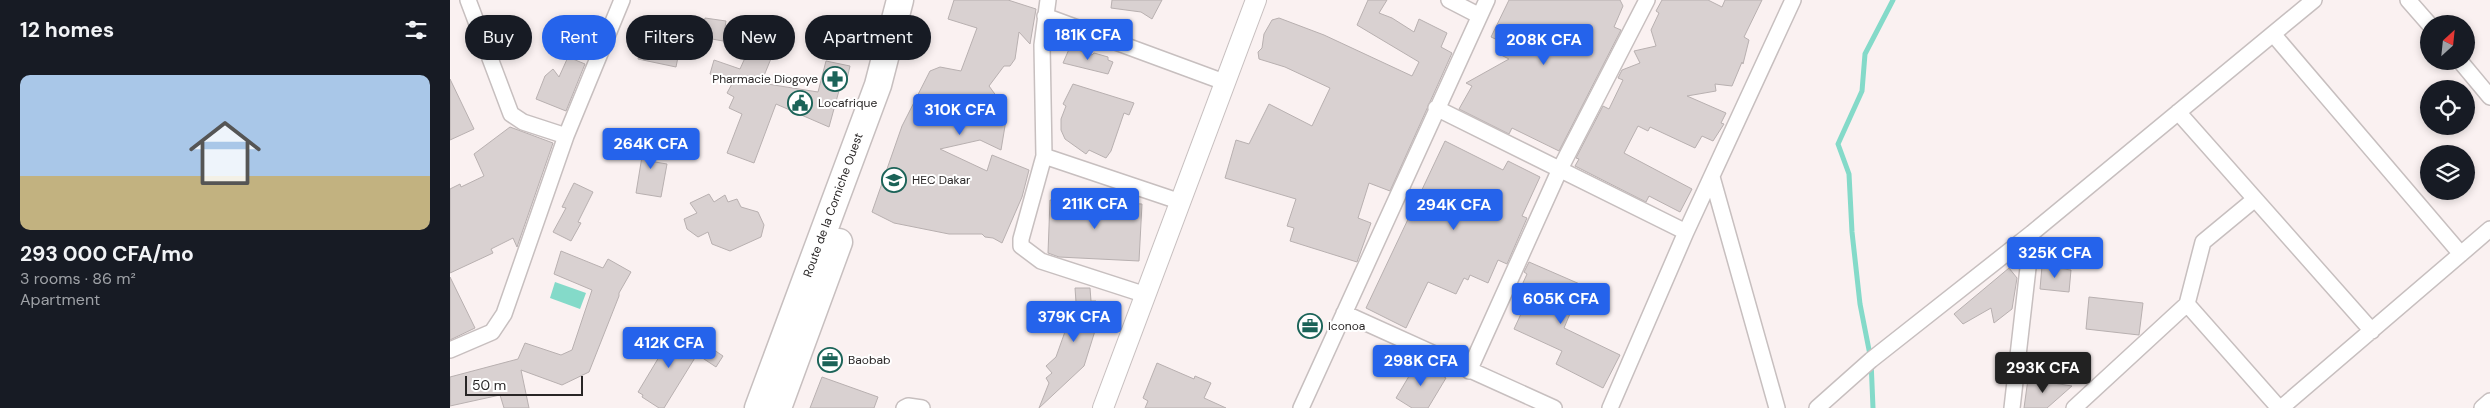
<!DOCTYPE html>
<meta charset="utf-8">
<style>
:root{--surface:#171b24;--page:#242831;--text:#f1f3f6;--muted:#9ea1a6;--line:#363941;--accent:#2563eb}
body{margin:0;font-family:"DM Sans",sans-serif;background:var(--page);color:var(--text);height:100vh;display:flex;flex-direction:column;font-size:19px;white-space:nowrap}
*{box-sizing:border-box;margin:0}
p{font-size:16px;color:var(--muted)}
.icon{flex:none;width:28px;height:28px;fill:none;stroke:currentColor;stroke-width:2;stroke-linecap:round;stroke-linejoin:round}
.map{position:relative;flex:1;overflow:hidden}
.side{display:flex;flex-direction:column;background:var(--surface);width:450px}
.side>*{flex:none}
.guide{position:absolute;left:15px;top:15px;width:475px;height:45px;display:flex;gap:10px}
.needle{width:32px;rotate:27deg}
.tools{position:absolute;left:1970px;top:15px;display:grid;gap:10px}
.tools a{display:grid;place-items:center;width:55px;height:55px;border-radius:50%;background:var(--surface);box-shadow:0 2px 8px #0003;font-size:25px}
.scale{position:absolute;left:15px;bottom:12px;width:118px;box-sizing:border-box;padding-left:5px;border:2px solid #292626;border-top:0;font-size:14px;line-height:18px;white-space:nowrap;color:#292626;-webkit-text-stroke:4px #fff;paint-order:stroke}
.price{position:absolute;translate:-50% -42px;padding:0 11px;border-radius:5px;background:var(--accent);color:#fff;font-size:16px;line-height:32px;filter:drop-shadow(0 1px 2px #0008)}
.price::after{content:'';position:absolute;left:50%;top:30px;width:15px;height:11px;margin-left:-8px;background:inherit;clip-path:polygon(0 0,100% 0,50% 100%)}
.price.active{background:#222;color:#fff}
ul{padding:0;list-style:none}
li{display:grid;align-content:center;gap:10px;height:265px;padding:0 20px}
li+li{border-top:1px solid var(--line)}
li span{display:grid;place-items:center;height:155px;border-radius:10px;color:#555}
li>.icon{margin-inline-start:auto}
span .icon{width:90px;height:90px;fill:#fffc;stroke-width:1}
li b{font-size:21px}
h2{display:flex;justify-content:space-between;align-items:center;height:60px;padding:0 20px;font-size:21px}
.tag{padding:0 18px;border-radius:22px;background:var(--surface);box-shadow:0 2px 8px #0003;font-size:18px;line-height:45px}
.tag.active{background:var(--accent);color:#fff}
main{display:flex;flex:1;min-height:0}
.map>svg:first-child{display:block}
.water{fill:#84dac9}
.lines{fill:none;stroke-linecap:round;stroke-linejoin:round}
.stream{stroke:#84dac9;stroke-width:5}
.building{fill:#d9d1d1;stroke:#b8b0b0}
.street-casing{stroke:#c7bfbf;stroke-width:18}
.secondary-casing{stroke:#c7bfbf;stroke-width:22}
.highway-casing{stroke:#c7bfbf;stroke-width:29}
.street{stroke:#fff;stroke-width:15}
.secondary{stroke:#fff;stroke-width:20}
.highway{stroke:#fff;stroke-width:26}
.labels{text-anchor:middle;stroke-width:4;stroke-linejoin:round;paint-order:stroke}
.poi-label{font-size:12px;fill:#292626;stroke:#fff;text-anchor:start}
.street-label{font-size:12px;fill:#292626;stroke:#fff}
</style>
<main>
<section class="side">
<h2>12 homes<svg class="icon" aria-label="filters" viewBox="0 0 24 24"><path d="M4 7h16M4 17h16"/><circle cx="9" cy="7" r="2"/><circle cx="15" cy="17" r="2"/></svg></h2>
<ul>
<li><span style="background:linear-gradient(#a9c7e8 65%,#c2b280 0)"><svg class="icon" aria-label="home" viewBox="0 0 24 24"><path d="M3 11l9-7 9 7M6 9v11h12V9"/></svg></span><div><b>293 000 CFA/mo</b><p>3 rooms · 86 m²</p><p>Apartment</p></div></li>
</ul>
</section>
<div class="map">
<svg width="2040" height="408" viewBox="0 0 2040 408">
<rect width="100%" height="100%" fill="#faf1f1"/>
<path class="water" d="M105 282 136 293 130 309 100 298Z"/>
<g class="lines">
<path class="stream" d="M1423 408 1421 360 1410 304 1402 232 1399 174 1388 144 1412 91 1415 54 1443 0"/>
</g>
<path class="building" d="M504 0H558L586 9 580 44 569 32 565 59 560 66H554L539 86 550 101 537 114 556 120 551 150 530 140 490 149 537 171 542 155 579 170 572 197 552 243 543 238 535 237 532 234H499L444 223 422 212 452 126 480 71 490 67 511 71 527 28 498 19Z
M662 0H712L702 19 691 12 661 8Z
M918 0H937L929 13 942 18 964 32 969 19 997 33 991 47 1002 53 940 191 919 183 908 218 921 223 907 262 840 241 844 228 837 226 846 199 775 178 786 140 799 144 819 104 862 126 880 88 835 67 809 59 808 52 812 48 814 34 822 20 829 18 874 35 962 76 969 62 907 25Z
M1059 0H1170L1173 6 1164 27 1171 30 1109 151 1062 128 1059 134 1009 109 1022 86 1016 83 1059 59 1047 53 1052 42 1041 37Z
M1212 0H1258L1272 7 1275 0H1312L1294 37 1299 40 1293 64 1292 62 1282 86 1265 84 1266 91 1237 96 1276 113 1271 123 1274 124 1263 141 1252 136 1245 148 1200 127 1198 131 1188 126 1174 153 1242 189 1230 212 1199 196 1196 202 1125 166 1129 159 1126 158 1153 106 1159 109 1173 80 1168 78 1172 70 1190 63 1184 51 1206 46 1201 30 1209 13 1206 11Z
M255 18 276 21 273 41 251 37Z
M196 19 234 27 226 67 188 59Z
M308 29 329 39 311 83 368 92 376 61 400 66 395 88 390 87 379 127 326 104 304 163 277 153 292 114 279 108 284 97 277 93 283 82 260 74 264 60 290 69Z
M620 47 642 55 644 53 658 57V60L663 62 658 74 613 63Z
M118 57 135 64 116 111 86 99 95 76 103 69 109 77Z
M0 79 24 129 0 140Z
M623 84 684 103 679 115 674 113 661 151 656 158 639 150 636 154 615 139 611 130V119L616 106 613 104Z
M60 127 103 143 67 247 63 238 41 249 43 253 0 273V189L10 184 11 187 34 176 24 154Z
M196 132 209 138 199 161 217 164 211 197 186 193Z
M995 141 1053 170 1058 161 1090 177 1072 216 1077 218 1057 264 1048 260 1038 283 1020 275 1018 280 1014 278 1006 294 978 282 956 328 916 308Z
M124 183 143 192 128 222 131 223 121 241 103 232 116 208 112 207Z
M259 194 264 202 275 195 278 202 287 199 291 207 308 212 314 225 311 237 280 251 262 244 258 232 248 237 237 229 234 219 247 213 240 203Z
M600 200 692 204 689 261 609 257 598 253Z
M111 251 153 268 158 259 181 272 169 293V296L139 372 112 385 71 370 79 408H54L50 395 0 406V377L68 359 75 343 111 355 122 350 142 290 104 274Z
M1079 262 1132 285 1114 328 1170 355 1153 388 1106 364 1112 351 1064 329 1077 301 1067 296 1077 274 1074 272Z
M1592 266 1621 270 1619 292 1590 289Z
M1559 268 1567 278 1562 309 1544 323 1541 308 1513 324 1504 314Z
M0 277 25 328 0 340Z
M625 288H640L641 301H646L649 318 634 366 589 408 599 383 596 378 602 373 596 366 606 357 622 312V303L626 302Z
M1639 297 1693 303 1689 335 1636 329Z
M221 329 251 348 214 408H209L192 397 193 395 188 392 209 357 205 354Z
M255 344 273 356 266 367 248 355Z
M968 361 996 378 978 408H962L946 398Z
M707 363 744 379 745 376 761 383 754 398 776 408H695L698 401 693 398Z
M372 377 428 397 424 408H360Z
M1578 379 1622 386 1597 408H1574Z"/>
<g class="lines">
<defs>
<path id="street" d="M18 0 61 114 73 122 116 136
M598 0 592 45 594 156 571 239V246L591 261 696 295
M999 0 1028 15
M1958 0 1979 24
M595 16 774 82
M1823 34 2011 254
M2010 61 2040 97
M986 108 1236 232
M1728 112 1922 331
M594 156 731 202
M1262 177 1327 408
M1737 304 1829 408
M894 313 1104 408
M0 350 42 332 54 314 116 136 172 0
M1019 371 1110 169 1197 0
M454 408 458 406 472 408
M851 408 1037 0
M1160 408 1236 232 1343 0
M1367 408 1421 360 1582 233 1864 0
M1562 408 1582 233
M1624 408 1737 304 1753 242 1805 199
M1831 408 2040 229
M2032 408 2040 401"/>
<path id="secondary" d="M653 408 806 0"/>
<path id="highway" d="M308 408 428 85 450 0
M328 408 389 242"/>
</defs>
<use href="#street" class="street-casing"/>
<use href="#secondary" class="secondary-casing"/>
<use href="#highway" class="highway-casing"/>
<use href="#street" class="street"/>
<use href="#secondary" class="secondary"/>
<use href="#highway" class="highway"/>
</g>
<defs>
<symbol id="pharmacy-ring" viewBox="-11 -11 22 22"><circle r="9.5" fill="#fff" stroke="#1b6358" stroke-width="1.5"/><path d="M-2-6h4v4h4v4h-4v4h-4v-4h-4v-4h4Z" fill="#1b6358"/></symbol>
<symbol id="civic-ring" viewBox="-11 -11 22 22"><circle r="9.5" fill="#fff" stroke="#1b6358" stroke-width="1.5"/><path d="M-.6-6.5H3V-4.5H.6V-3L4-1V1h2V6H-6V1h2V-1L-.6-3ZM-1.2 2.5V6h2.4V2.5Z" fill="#1b6358"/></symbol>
<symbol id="university-ring" viewBox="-11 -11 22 22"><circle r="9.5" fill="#fff" stroke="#1b6358" stroke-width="1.5"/><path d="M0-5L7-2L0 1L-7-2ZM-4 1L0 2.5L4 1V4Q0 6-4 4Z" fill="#1b6358"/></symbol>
<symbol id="office-ring" viewBox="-11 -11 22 22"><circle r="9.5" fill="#fff" stroke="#1b6358" stroke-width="1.5"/><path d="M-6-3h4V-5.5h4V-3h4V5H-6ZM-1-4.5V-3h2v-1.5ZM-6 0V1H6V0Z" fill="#1b6358"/></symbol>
</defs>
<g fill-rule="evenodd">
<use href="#pharmacy-ring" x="371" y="65" width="28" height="28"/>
<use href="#civic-ring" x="336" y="89" width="28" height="28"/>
<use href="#university-ring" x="430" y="166" width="28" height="28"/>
<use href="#office-ring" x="846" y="312" width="28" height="28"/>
<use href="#office-ring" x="366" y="346" width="28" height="28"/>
</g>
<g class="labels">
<g class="poi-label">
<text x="368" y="83" text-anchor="end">Pharmacie Diogoye</text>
<text x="368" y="107">Locafrique</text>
<text x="462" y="184">HEC Dakar</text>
<text x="878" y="330">Iconoa</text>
<text x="398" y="364">Baobab</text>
</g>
<g class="street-label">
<text transform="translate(383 205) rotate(-70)" y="4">Route de la Corniche Ouest</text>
</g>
</g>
</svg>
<div class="tools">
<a><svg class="needle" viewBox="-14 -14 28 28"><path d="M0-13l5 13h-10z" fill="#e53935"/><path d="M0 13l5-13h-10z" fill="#9ea1a6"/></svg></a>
<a><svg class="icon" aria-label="locate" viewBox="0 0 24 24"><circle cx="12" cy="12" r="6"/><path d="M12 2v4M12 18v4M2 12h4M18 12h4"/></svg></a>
<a><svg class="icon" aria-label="layers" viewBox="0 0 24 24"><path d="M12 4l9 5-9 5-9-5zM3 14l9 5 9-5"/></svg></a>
</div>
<div class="scale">50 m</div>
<b class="price" style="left:638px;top:61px">181K CFA</b>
<b class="price" style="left:1094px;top:66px">208K CFA</b>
<b class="price" style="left:510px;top:136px">310K CFA</b>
<b class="price" style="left:201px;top:170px">264K CFA</b>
<b class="price" style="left:645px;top:230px">211K CFA</b>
<b class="price" style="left:1004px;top:231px">294K CFA</b>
<b class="price" style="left:1605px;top:279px">325K CFA</b>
<b class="price" style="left:1111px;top:325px">605K CFA</b>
<b class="price" style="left:624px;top:343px">379K CFA</b>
<b class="price" style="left:219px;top:369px">412K CFA</b>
<b class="price" style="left:971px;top:387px">298K CFA</b>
<b class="price active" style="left:1593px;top:394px">293K CFA</b>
<div class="guide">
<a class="tag">Buy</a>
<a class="tag active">Rent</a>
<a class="tag">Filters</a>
<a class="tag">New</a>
<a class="tag">Apartment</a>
</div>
</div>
</main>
